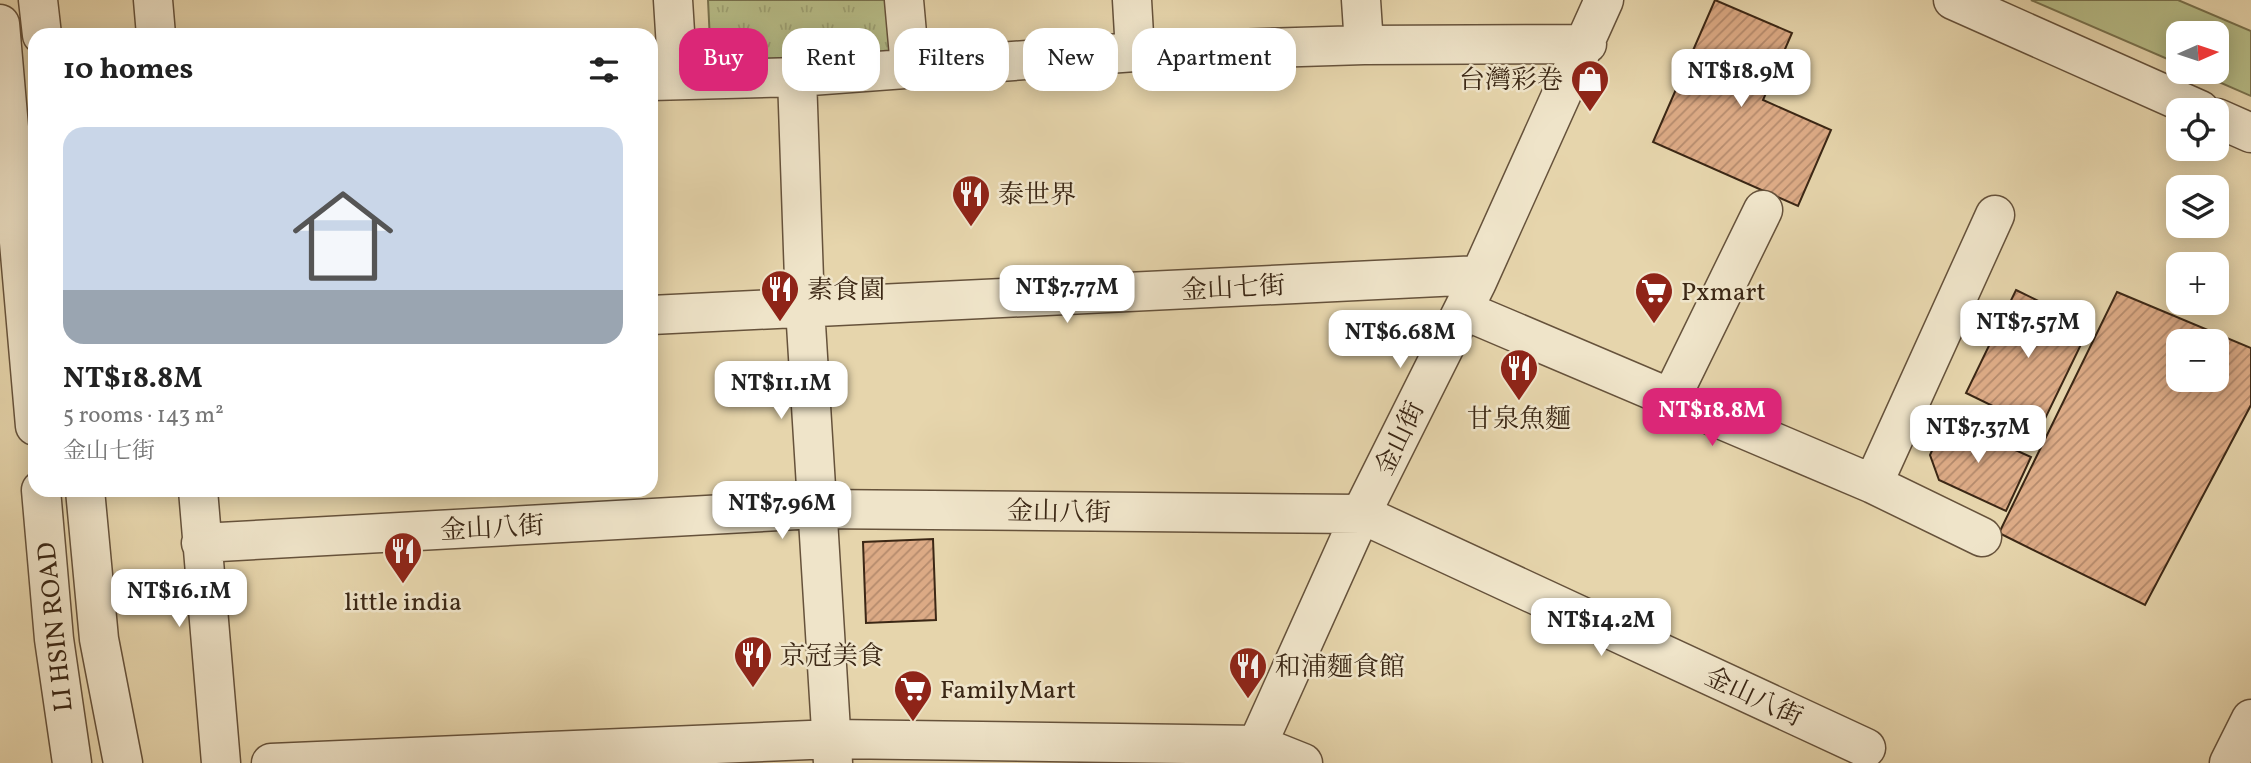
<!DOCTYPE html>
<meta charset="utf-8">
<style>
:root{--surface:#fff;--page:#f2f2f2;--text:#222;--muted:#767676;--accent:#db2777}
body{margin:0;font-family:Vollkorn,"Noto Serif TC",serif;background:var(--page);color:var(--text);height:100vh;display:flex;flex-direction:column;font-size:26px;white-space:nowrap}
*{box-sizing:border-box;margin:0}
p{font-size:23px;color:var(--muted)}
.icon{flex:none;width:38px;height:38px;fill:none;stroke:currentColor;stroke-width:2;stroke-linecap:round;stroke-linejoin:round}
.map{position:relative;flex:1;overflow:hidden}
.side{position:absolute;left:28px;top:28px;width:630px;height:469px;display:flex;flex-direction:column;background:var(--surface);border-radius:21px;box-shadow:0 4px 18px #0003}
.side>*{flex:none}
.hud{position:absolute;left:679px;top:28px;width:665px;height:63px;display:flex;gap:14px}
.needle{width:46px;rotate:87deg}
.fabs{position:absolute;left:2166px;top:21px;display:grid;gap:14px}
.fabs a{display:grid;place-items:center;width:63px;height:63px;border-radius:14px;background:var(--surface);box-shadow:0 4px 18px #0003;font-size:35px}
.price{position:absolute;translate:-50% -60px;padding:0 16px;border-radius:14px;background:#fff;color:#222;font-size:23px;line-height:46px;filter:drop-shadow(0 2px 4px #0008)}
.price::after{content:'';position:absolute;left:50%;top:42px;width:21px;height:16px;margin-left:-10px;background:inherit;clip-path:polygon(0 0,100% 0,50% 100%)}
.price.current{background:var(--accent);color:#fff}
ul{padding:0;list-style:none}
li{display:grid;align-content:center;gap:14px;height:371px;padding:0 35px}
li span{display:grid;place-items:center;height:217px;border-radius:21px;color:#555}
li>.icon{margin-inline-start:auto}
span .icon{width:126px;height:126px;fill:#fffc;stroke-width:1}
li b{font-size:30px}
h2{display:flex;justify-content:space-between;align-items:center;height:84px;padding:0 35px;font-size:30px}
.pill{padding:0 24px;border-radius:21px;background:var(--surface);box-shadow:0 4px 18px #0003;font-size:24px;line-height:63px}
.pill.current{background:var(--accent);color:#fff}
.map>svg:first-child{display:block}
.grass{fill:#b7bd88;stroke:#79724e;stroke-width:2}
.park{fill:url(#park-tufts);stroke:#79724e;stroke-width:2}
.building{fill:url(#building-hatch);stroke:#3b2715;stroke-width:2;fill-rule:evenodd}
.lines{fill:none;stroke-linecap:round;stroke-linejoin:round}
.minor-casing{stroke:#66523b;stroke-width:41}
.minor{stroke:#efe4c9;stroke-width:38}
.labels{text-anchor:middle;stroke-width:5;stroke-linejoin:round;paint-order:stroke}
.poi-label{font-size:26px;fill:#3b2715;stroke:#efe4c9;text-anchor:start}
.street-label{font-size:26px;fill:#3b2715;stroke:#efe4c9}
</style>
<div class="map">
<svg width="2251" height="763" viewBox="0 0 2251 763">
<defs>
<pattern id="park-tufts" width="24" height="20" patternUnits="userSpaceOnUse" patternTransform="scale(1.75)"><rect width="24" height="20" fill="#b7bd88"/><path d="M3 7l-1-3M5 7V3M7 7l1-3M15 17l-1-3M17 17v-4M19 17l1-3" fill="none" stroke="#9ea274"/></pattern>
<pattern id="building-hatch" width="6" height="6" patternUnits="userSpaceOnUse" patternTransform="scale(1.75)"><rect width="6" height="6" fill="#dcaa85"/><path d="M-1 1l2-2M0 6l6-6M5 7l2-2" fill="none" stroke="#b48a6c"/></pattern>
</defs>
<rect width="100%" height="100%" fill="#e6d5ac"/>
<filter id="stains"><feTurbulence type="fractalNoise" baseFrequency=".00286" numOctaves="4"/><feColorMatrix values="0 0 0 0 .2 0 0 0 0 .09 0 0 0 0 .02 0 0 0 .5 -.17"/></filter>
<radialGradient id="worn" r=".72"><stop offset=".6" stop-color="#630" stop-opacity="0"/><stop offset="1" stop-color="#630" stop-opacity=".3"/></radialGradient>
<path class="grass" d="M2031 0H2178L2251 31V96L2196 72H2217V33H2179V64Z"/>
<path class="park" d="M708 0H892L895 53 711 62Z"/>
<path class="building" d="M1715 0 1792 33 1763 100 1831 130 1798 206 1653 142Z
M2016 290 2090 326 2040 429 1966 393Z
M2117 292 2251 348V405L2145 605 1999 533ZM2179 341H2217V380H2179Z
M1946 419 2031 457 2006 511 1939 480 1930 455Z
M933 539 936 620 866 623 863 542Z"/>
<g class="lines">
<defs>
<path id="minor" d="M38 0 42 35
M153 0 156 35
M673 0 678 80
M904 0 910 67
M1132 0 1135 52
M1361 0 1364 45
M1953 0 2200 110
M0 24 35 426
M797 77 805 308 833 763
M651 81 797 77 1135 52 1364 45 1587 44
M2217 118 2251 133
M1463 310 1873 484 1982 537
M651 315 1480 275
M1671 398 1763 210
M1873 484 1995 215
M41 490 54 639 72 763
M85 490 99 639 123 763
M198 490 221 763
M201 543 816 509 1361 514 1866 748
M271 763 833 739 1258 745 1303 763
M1249 763 1361 514 1477 282 1604 0
M2229 763 2251 719"/>
</defs>
<use href="#minor" class="minor-casing"/>
<use href="#minor" class="minor"/>
</g>
<defs>
<symbol id="shop-pin" viewBox="-11 -11 22 30"><path d="M0 17L-7.5 6A9.5 9.5 0 1 1 7.5 6Z" fill="#8f2418" stroke="#efe4c9"/><path d="M-5-2.5h2.3a2.7 3.5 0 0 1 5.4 0H5L5.5 6h-11ZM-1.5-2.5h3a1.5 2.3 0 0 0-3 0Z" fill="#fff"/></symbol>
<symbol id="restaurant-pin" viewBox="-11 -11 22 30"><path d="M0 17L-7.5 6A9.5 9.5 0 1 1 7.5 6Z" fill="#8f2418" stroke="#efe4c9"/><path d="M-5-6h1v4h1v-4h1v4h1v-4h1v5L-1.5 .5V6h-2V.5L-5-1ZM5-6V6H3V1.5H1.5Q1.5-4 5-6Z" fill="#fff"/></symbol>
<symbol id="supermarket-pin" viewBox="-11 -11 22 30"><path d="M0 17L-7.5 6A9.5 9.5 0 1 1 7.5 6Z" fill="#8f2418" stroke="#efe4c9"/><path d="M-6-5.5h2.5l.6 2H6L4.5 2H-2.5L-4.4-4H-6ZM-1.5 3.2a1.3 1.3 0 1 0 .1 0ZM3 3.2a1.3 1.3 0 1 0 .1 0Z" fill="#fff"/></symbol>
</defs>
<g fill-rule="evenodd">
<use href="#shop-pin" x="1568" y="57" width="44" height="60"/>
<use href="#restaurant-pin" x="949" y="172" width="44" height="60"/>
<use href="#restaurant-pin" x="758" y="267" width="44" height="60"/>
<use href="#supermarket-pin" x="1632" y="269" width="44" height="60"/>
<use href="#restaurant-pin" x="1497" y="346" width="44" height="60"/>
<use href="#restaurant-pin" x="381" y="529" width="44" height="60"/>
<use href="#restaurant-pin" x="731" y="633" width="44" height="60"/>
<use href="#restaurant-pin" x="1226" y="644" width="44" height="60"/>
<use href="#supermarket-pin" x="891" y="667" width="44" height="60"/>
</g>
<g class="labels">
<g class="poi-label">
<text x="1563" y="88" text-anchor="end">台灣彩卷</text>
<text x="998" y="203">泰世界</text>
<text x="807" y="298">素食園</text>
<text x="1681" y="300">Pxmart</text>
<text x="1519" y="427" text-anchor="middle">甘泉魚麵</text>
<text x="403" y="610" text-anchor="middle">little india</text>
<text x="780" y="664">京冠美食</text>
<text x="1275" y="675">和浦麵食館</text>
<text x="940" y="698">FamilyMart</text>
</g>
<g class="street-label">
<text transform="translate(1233 287) rotate(-3)" y="9">金山七街</text>
<text transform="translate(1399 438) rotate(-64)" y="9">金山街</text>
<text transform="translate(1059 511) rotate(1)" y="9">金山八街</text>
<text transform="translate(492 527) rotate(-3)" y="9">金山八街</text>
<text transform="translate(54 627) rotate(-96)" y="9">LI HSIN ROAD</text>
<text transform="translate(1754 696) rotate(25)" y="9">金山八街</text>
</g>
</g>
<rect width="100%" height="100%" filter="url(#stains)"/>
<rect width="100%" height="100%" fill="url(#worn)"/>
</svg>
<div class="fabs">
<a><svg class="needle" viewBox="-14 -14 28 28"><path d="M0-13l5 13h-10z" fill="#e53935"/><path d="M0 13l5-13h-10z" fill="#767676"/></svg></a>
<a><svg class="icon" aria-label="locate" viewBox="0 0 24 24"><circle cx="12" cy="12" r="6"/><path d="M12 2v4M12 18v4M2 12h4M18 12h4"/></svg></a>
<a><svg class="icon" aria-label="layers" viewBox="0 0 24 24"><path d="M12 4l9 5-9 5-9-5zM3 14l9 5 9-5"/></svg></a>
<a>+</a>
<a>−</a>
</div>
<b class="price" style="left:1741px;top:109px">NT$18.9M</b>
<b class="price" style="left:1067px;top:325px">NT$7.77M</b>
<b class="price" style="left:2028px;top:360px">NT$7.57M</b>
<b class="price" style="left:1400px;top:370px">NT$6.68M</b>
<b class="price" style="left:781px;top:421px">NT$11.1M</b>
<b class="price current" style="left:1712px;top:448px">NT$18.8M</b>
<b class="price" style="left:1978px;top:465px">NT$7.37M</b>
<b class="price" style="left:782px;top:541px">NT$7.96M</b>
<b class="price" style="left:179px;top:629px">NT$16.1M</b>
<b class="price" style="left:1601px;top:658px">NT$14.2M</b>
<div class="hud">
<a class="pill current">Buy</a>
<a class="pill">Rent</a>
<a class="pill">Filters</a>
<a class="pill">New</a>
<a class="pill">Apartment</a>
</div>
<section class="side">
<h2>10 homes<svg class="icon" aria-label="filters" viewBox="0 0 24 24"><path d="M4 7h16M4 17h16"/><circle cx="9" cy="7" r="2"/><circle cx="15" cy="17" r="2"/></svg></h2>
<ul>
<li><span style="background:linear-gradient(#c9d6e8 75%,#9aa5b1 0)"><svg class="icon" aria-label="home" viewBox="0 0 24 24"><path d="M3 11l9-7 9 7M6 9v11h12V9"/></svg></span><div><b>NT$18.8M</b><p>5 rooms · 143 m²</p><p>金山七街</p></div></li>
</ul>
</section>
</div>
